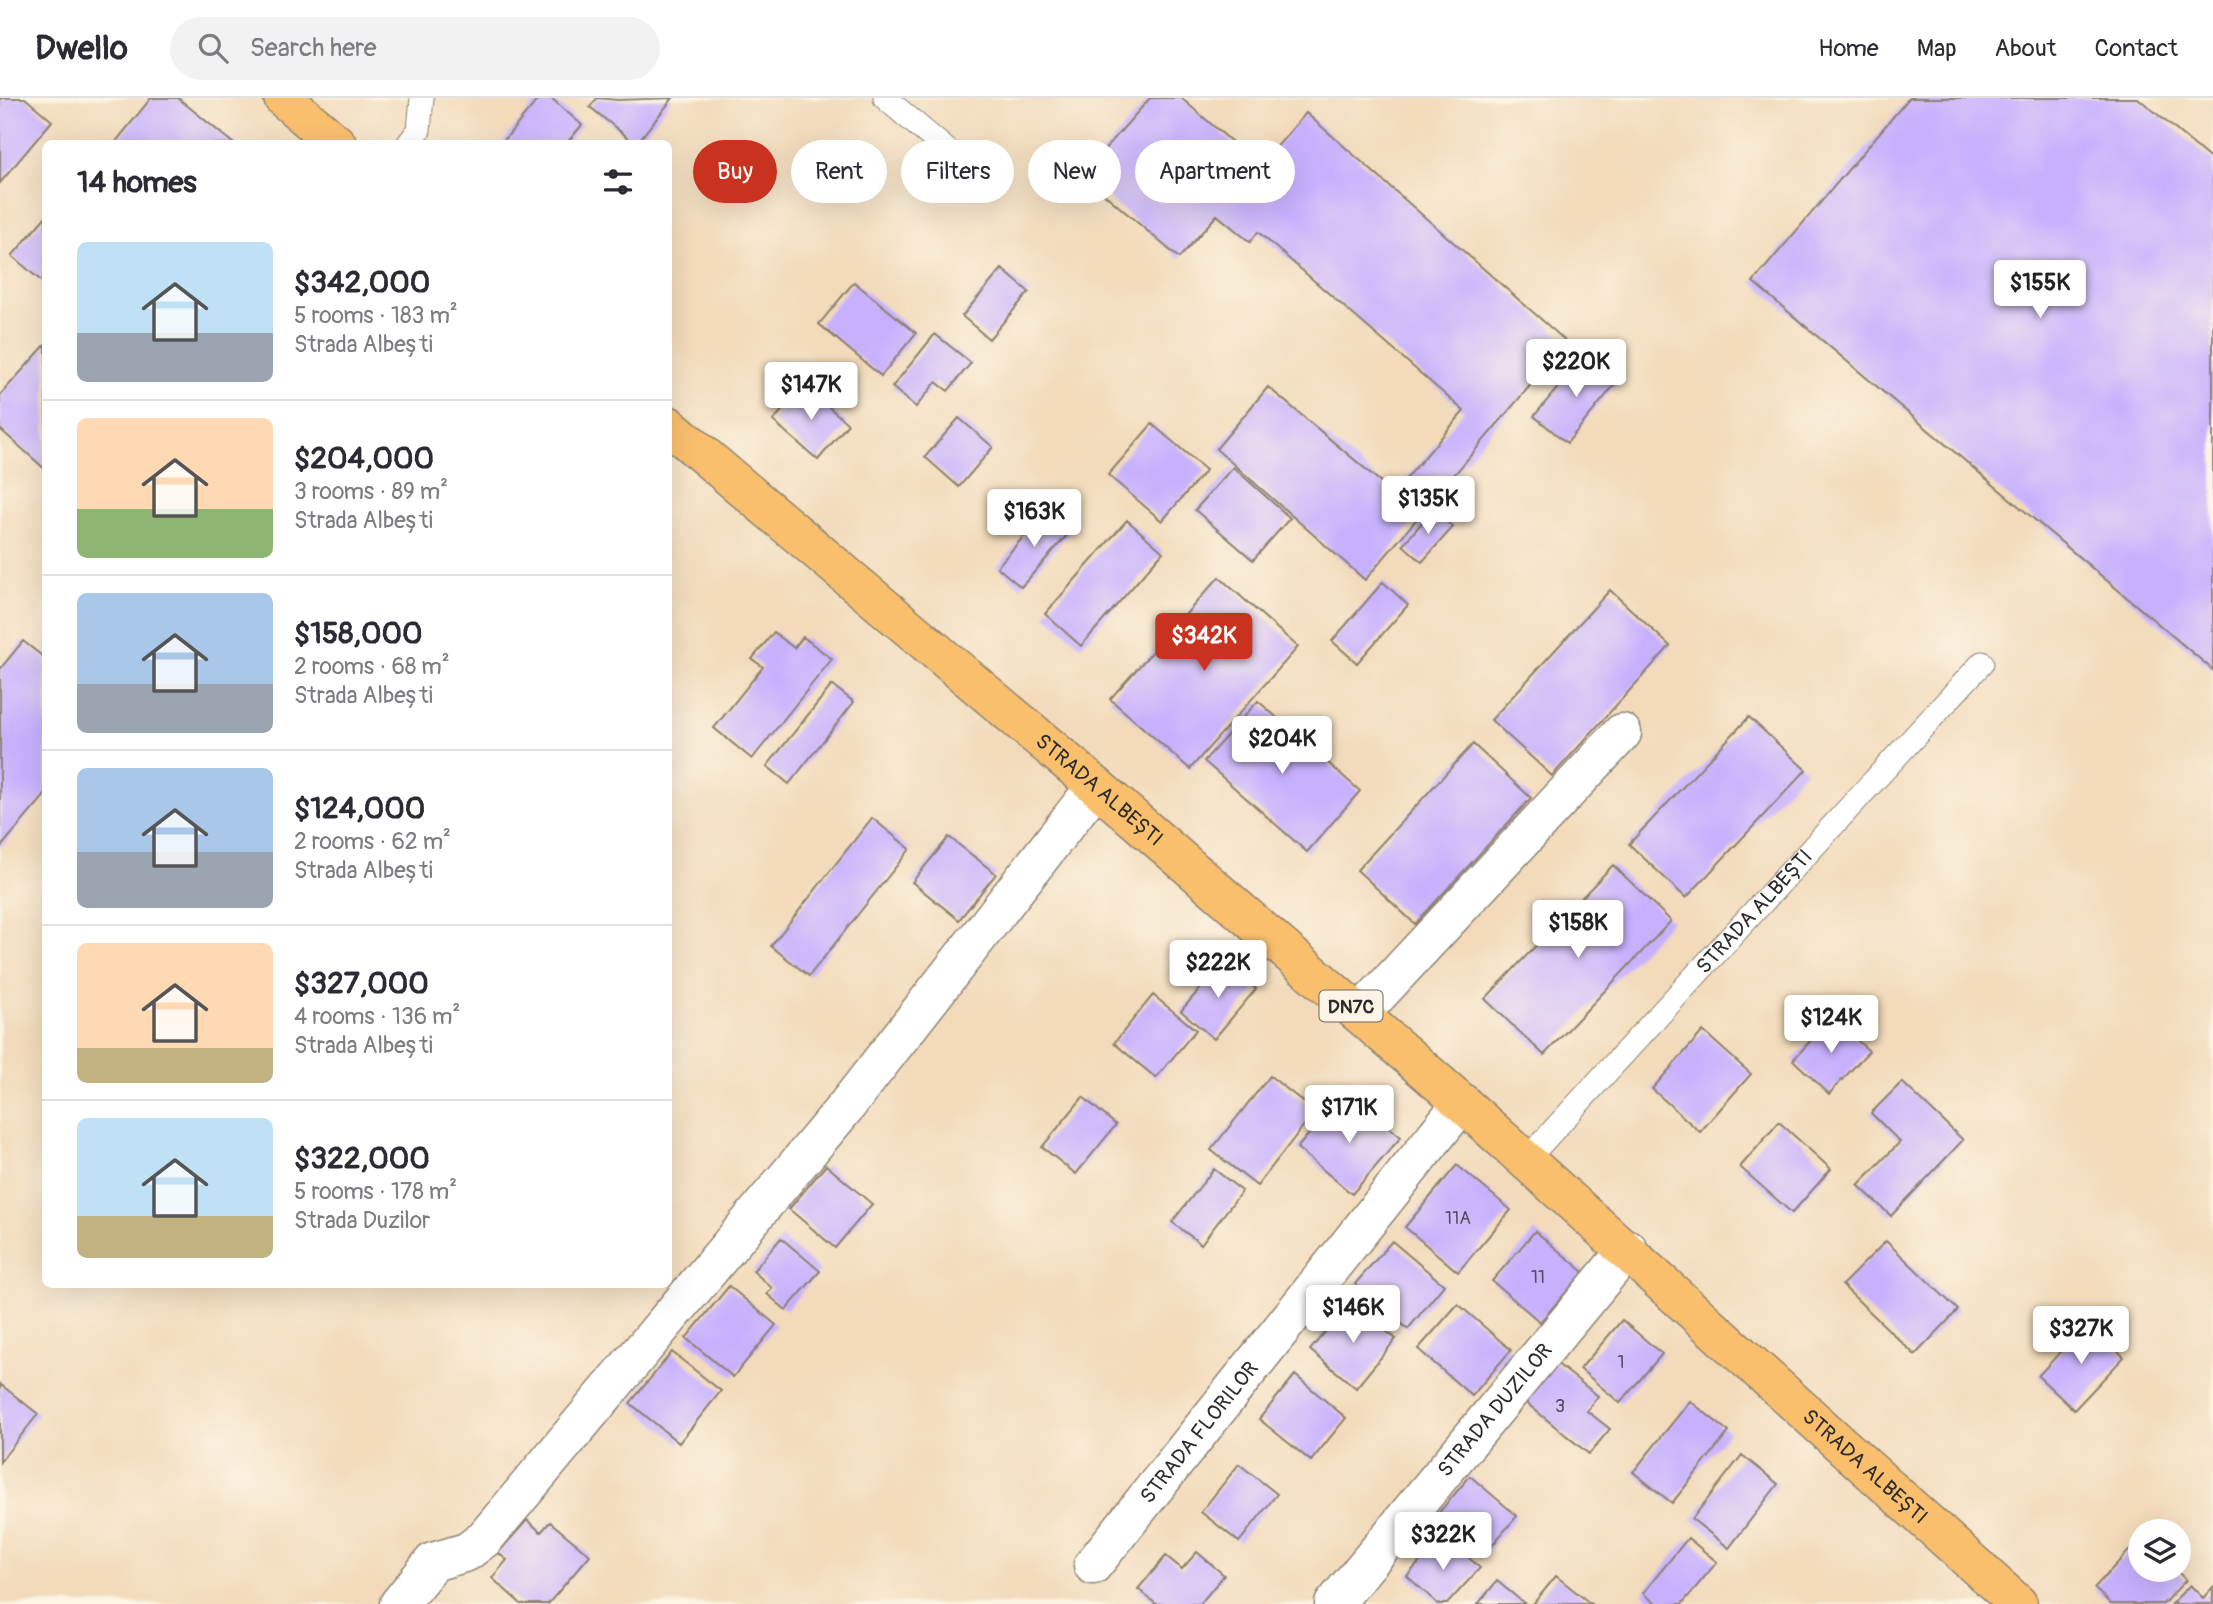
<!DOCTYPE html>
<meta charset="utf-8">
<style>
:root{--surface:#fff;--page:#f2f2f3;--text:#2b2b33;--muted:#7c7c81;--line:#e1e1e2;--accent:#c8321e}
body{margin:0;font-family:Pangolin,sans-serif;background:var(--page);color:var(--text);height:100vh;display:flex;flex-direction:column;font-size:26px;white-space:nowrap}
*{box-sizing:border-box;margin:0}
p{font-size:23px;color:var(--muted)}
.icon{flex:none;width:38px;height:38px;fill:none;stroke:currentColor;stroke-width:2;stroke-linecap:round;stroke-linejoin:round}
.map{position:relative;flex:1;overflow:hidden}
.side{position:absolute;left:42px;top:42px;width:630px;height:1148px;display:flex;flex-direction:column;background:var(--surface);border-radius:10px;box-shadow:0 7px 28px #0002}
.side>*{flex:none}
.hud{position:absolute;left:693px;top:42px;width:665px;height:63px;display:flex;gap:14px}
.tools{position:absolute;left:2128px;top:1421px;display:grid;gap:14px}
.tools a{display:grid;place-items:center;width:63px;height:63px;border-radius:50%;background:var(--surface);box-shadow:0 7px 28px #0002;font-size:35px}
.price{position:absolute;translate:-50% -60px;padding:0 16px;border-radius:7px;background:#fff;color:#222;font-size:23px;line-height:46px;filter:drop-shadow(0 2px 4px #0008)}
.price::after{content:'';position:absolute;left:50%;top:42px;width:21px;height:16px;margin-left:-10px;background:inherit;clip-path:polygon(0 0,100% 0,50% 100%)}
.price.on{background:var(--accent);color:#fff}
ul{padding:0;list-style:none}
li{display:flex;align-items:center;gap:21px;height:175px;padding:0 35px}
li+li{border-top:2px solid var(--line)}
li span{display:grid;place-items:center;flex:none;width:196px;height:140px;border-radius:10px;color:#555}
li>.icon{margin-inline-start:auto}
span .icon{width:84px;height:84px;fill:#fffc;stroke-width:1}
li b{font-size:30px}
h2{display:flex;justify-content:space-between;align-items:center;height:84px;padding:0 35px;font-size:30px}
.chip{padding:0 24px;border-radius:32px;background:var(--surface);box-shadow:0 7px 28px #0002;font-size:24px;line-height:63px}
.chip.on{background:var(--accent);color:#fff}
header{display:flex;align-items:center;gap:42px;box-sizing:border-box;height:98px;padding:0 35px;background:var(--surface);border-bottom:2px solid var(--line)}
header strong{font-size:33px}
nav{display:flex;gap:38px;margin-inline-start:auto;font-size:24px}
.search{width:490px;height:63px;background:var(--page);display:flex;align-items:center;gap:18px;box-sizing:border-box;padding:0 24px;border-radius:38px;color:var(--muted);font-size:26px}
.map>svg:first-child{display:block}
.building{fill:#c7b1fe}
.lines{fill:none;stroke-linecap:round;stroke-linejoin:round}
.lane-casing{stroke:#8e8272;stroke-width:25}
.street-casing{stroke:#8e8272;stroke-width:41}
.primary-casing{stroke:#8e8272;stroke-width:41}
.lane{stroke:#fff;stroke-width:23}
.street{stroke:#fff;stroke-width:38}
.primary{stroke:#f9bf6d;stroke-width:38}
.labels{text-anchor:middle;stroke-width:7;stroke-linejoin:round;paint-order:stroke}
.number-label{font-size:18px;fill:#524c60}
.shield{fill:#fcf5e5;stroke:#6a6863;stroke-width:2}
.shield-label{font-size:19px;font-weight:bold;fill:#2b2b2b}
.street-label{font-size:21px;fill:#2b2b2b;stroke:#fcf5e5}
</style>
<header>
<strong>Dwello</strong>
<div class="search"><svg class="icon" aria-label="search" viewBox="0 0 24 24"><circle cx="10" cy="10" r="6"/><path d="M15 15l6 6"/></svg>Search here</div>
<nav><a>Home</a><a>Map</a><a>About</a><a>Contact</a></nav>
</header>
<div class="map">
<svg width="2213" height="1506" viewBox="0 0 2213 1506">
<rect width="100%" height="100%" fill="#fcf5e5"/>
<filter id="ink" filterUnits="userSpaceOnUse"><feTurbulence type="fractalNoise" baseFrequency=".0143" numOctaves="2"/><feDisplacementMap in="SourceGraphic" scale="14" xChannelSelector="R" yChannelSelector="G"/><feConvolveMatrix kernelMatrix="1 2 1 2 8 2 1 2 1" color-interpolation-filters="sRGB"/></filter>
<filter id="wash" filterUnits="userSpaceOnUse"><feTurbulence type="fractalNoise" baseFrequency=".00686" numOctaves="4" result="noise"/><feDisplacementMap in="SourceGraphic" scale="28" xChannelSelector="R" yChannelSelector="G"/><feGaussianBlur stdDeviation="1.57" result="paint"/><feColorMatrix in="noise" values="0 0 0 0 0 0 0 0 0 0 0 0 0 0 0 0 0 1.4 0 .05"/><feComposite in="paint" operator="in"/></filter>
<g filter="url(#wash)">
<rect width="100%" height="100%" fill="#f2daba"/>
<g id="blocks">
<path class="building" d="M0 0H25L52 23 0 85Z
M151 0H178L234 46H114Z
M539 0H551L582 27 566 46H501Z
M597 0 618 2 673 0 636 46 590 9Z
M1150 0H1181L1260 68 1306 15 1567 244 1365 482 1216 351 1268 289 1394 395 1464 313 1258 134 1250 144 1217 117 1179 160 1082 77Z
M1909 0H2138L2213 63V572L1753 184Z
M46 118V187L12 158Z
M1002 171 1029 194 989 241 962 218Z
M854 184 916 235 881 278 819 226Z
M935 236 971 265 948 293 936 284 916 309 892 289Z
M46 246V372L0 331V297Z
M1585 257 1617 284 1567 345 1534 318Z
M804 287 848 326 818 362 773 323Z
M959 320 993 349 959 389 925 359Z
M1152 326 1206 372 1162 423 1108 377Z
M1233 369 1290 420 1253 462 1195 412Z
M1433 411 1453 429 1422 464 1403 447Z
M1046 413 1070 434 1021 489 997 469Z
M1127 422 1163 454 1081 548 1045 516Z
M1219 479 1298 549 1190 671 1110 601Z
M1383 484 1408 507 1357 565 1332 543Z
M1610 492 1670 548 1552 678 1491 622Z
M774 534 794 550 803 539 832 561 752 661 714 630 763 569 752 561Z
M23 543 46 561V696L0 750V571Z
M832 587 854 604 789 686 767 668Z
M1258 603 1360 693 1307 754 1204 663Z
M1749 619 1806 672 1686 800 1629 746Z
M1473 646 1531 700 1415 826 1357 772Z
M872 720 910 751 809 878 771 848Z
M949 739 996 776 959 822 912 784Z
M1613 767 1671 823 1544 957 1485 901Z
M1223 864 1256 891 1214 941 1181 913Z
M1153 897 1196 932 1156 980 1114 945Z
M1832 919 1869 953 1829 996 1793 962Z
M1703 933 1751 976 1700 1034 1652 991Z
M1270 978 1315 1013 1257 1088 1211 1052Z
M1902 984 1963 1042 1891 1118 1858 1087 1900 1044 1871 1015Z
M1083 999 1116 1027 1076 1076 1042 1049Z
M1357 1002 1401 1039 1352 1096 1297 1050 1331 1010 1343 1020Z
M1779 1024 1831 1071 1792 1115 1740 1069Z
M826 1067 872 1106 835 1150 789 1111Z
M1457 1067 1511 1112 1458 1174 1405 1129Z
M1214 1071 1242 1093 1201 1146 1172 1124Z
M1535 1133 1584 1174 1540 1224 1492 1183Z
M781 1140 820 1173 786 1212 767 1196 772 1190 753 1173Z
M1392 1143 1444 1187 1408 1231 1355 1186Z
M1886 1143 1958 1212 1915 1257 1842 1187Z
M729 1188 776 1227 733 1279 686 1240Z
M1350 1204 1396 1241 1356 1290 1310 1252Z
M1458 1206 1511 1252 1472 1298 1418 1251Z
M1622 1222 1662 1256 1620 1305 1580 1271Z
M2088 1224 2124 1259 2074 1312 2038 1278Z
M672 1254 721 1293 679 1345 630 1305Z
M1555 1264 1598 1298 1587 1313 1610 1331 1589 1356 1524 1303Z
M1295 1277 1346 1320 1311 1363 1259 1321Z
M0 1286 38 1316 0 1364Z
M1690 1303 1729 1334 1672 1405 1633 1374Z
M1742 1357 1778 1386 1729 1450 1692 1421Z
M1239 1366 1277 1396 1239 1444 1201 1414Z
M1470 1378 1517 1418 1483 1458 1436 1418Z
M527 1422 541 1434 550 1424 590 1457 548 1506H521L492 1480 507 1462 498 1455Z
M1444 1437 1480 1470 1447 1506H1438L1407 1478Z
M1688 1440 1717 1464 1682 1506H1656L1643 1495Z
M2140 1441V1472H2176L2186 1482 2163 1506H2111L2094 1490Z
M1197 1454 1224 1477 1200 1506H1156L1138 1491 1166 1458 1182 1471Z
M1556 1478 1591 1506H1533Z
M1497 1483 1525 1506H1478Z
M2190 1487 2203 1500 2213 1489V1506H2171Z"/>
</g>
</g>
<g filter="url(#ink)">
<use href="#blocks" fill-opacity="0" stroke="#8e8272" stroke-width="2"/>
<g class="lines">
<defs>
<g id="lane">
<path d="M885 0 982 82"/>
<path d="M408 46 419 32 422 0"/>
<path id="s1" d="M1527 1061 1982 565"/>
</g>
<g id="street">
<path d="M1360 916 1622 635"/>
<path id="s2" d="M1093 1467 1462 1005"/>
<path d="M399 1506 433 1464 467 1454 484 1441 848 1006 1096 688"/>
<path id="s3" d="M1334 1506 1628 1151"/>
</g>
<g id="primary">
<path d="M283 0 337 46"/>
<path id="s4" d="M668 327 1096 688 1462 1005 2018 1506"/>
</g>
</defs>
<use href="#lane" class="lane-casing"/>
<use href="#street" class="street-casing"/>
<use href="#primary" class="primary-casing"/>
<use href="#lane" class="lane"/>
<use href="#street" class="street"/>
<use href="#primary" class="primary"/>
</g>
</g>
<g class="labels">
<g class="number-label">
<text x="1458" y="1126">11A</text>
<text x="1538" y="1185">11</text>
<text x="1621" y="1270">1</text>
<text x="1560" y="1314">3</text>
</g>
<rect class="shield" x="1319.5" y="892.5" width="63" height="31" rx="5"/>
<g class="shield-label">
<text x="1351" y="915">DN7C</text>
</g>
<g class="street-label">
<text dy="7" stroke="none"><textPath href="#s4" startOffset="565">STRADA ALBEȘTI</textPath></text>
<text dy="7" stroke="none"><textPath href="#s1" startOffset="336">STRADA ALBEȘTI</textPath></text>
<text dy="7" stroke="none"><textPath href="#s3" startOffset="252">STRADA DUZILOR</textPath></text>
<text dy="7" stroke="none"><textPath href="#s2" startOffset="170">STRADA FLORILOR</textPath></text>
<text dy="7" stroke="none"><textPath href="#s4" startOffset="1587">STRADA ALBEȘTI</textPath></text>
</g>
</g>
</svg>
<div class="tools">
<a><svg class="icon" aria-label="layers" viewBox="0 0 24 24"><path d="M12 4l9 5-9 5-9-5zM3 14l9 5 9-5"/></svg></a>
</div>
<b class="price" style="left:2040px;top:222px">$155K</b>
<b class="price" style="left:1576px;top:301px">$220K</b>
<b class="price" style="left:811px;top:324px">$147K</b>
<b class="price" style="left:1428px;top:438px">$135K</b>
<b class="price" style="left:1034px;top:451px">$163K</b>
<b class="price on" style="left:1204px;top:575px">$342K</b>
<b class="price" style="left:1282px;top:678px">$204K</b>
<b class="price" style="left:1578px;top:862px">$158K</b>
<b class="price" style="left:1218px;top:902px">$222K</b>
<b class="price" style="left:1831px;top:957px">$124K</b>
<b class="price" style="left:1349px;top:1047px">$171K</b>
<b class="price" style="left:1353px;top:1247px">$146K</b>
<b class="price" style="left:2081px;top:1268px">$327K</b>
<b class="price" style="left:1443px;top:1474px">$322K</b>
<div class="hud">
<a class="chip on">Buy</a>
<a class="chip">Rent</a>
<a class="chip">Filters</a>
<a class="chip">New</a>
<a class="chip">Apartment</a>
</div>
<section class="side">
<h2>14 homes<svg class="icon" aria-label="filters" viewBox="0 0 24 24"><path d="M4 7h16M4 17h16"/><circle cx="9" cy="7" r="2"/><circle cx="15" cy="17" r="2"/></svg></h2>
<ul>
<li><span style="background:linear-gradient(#bfe0f5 65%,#9aa5b1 0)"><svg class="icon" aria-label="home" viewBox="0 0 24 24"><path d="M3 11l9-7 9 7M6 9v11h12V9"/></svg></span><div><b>$342,000</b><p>5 rooms · 183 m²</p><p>Strada Albești</p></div></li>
<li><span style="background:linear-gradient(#ffd9b3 65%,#8fb573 0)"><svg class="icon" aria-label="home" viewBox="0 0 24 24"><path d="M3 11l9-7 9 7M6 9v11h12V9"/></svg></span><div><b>$204,000</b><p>3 rooms · 89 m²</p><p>Strada Albești</p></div></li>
<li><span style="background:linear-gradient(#a9c7e8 65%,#9aa5b1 0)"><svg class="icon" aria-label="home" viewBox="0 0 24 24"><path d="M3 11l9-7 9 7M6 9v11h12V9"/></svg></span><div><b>$158,000</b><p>2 rooms · 68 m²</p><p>Strada Albești</p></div></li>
<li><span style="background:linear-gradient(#a9c7e8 60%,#9aa5b1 0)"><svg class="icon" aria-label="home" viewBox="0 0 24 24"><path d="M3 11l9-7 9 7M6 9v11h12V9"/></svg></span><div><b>$124,000</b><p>2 rooms · 62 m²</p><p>Strada Albești</p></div></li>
<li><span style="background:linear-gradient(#ffd9b3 75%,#c2b280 0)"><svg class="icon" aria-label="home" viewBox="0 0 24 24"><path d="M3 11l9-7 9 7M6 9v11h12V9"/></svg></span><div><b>$327,000</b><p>4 rooms · 136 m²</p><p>Strada Albești</p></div></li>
<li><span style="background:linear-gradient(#bfe0f5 70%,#c2b280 0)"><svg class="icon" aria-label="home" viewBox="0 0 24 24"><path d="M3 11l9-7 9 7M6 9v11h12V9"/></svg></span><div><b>$322,000</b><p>5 rooms · 178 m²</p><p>Strada Duzilor</p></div></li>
</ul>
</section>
</div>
